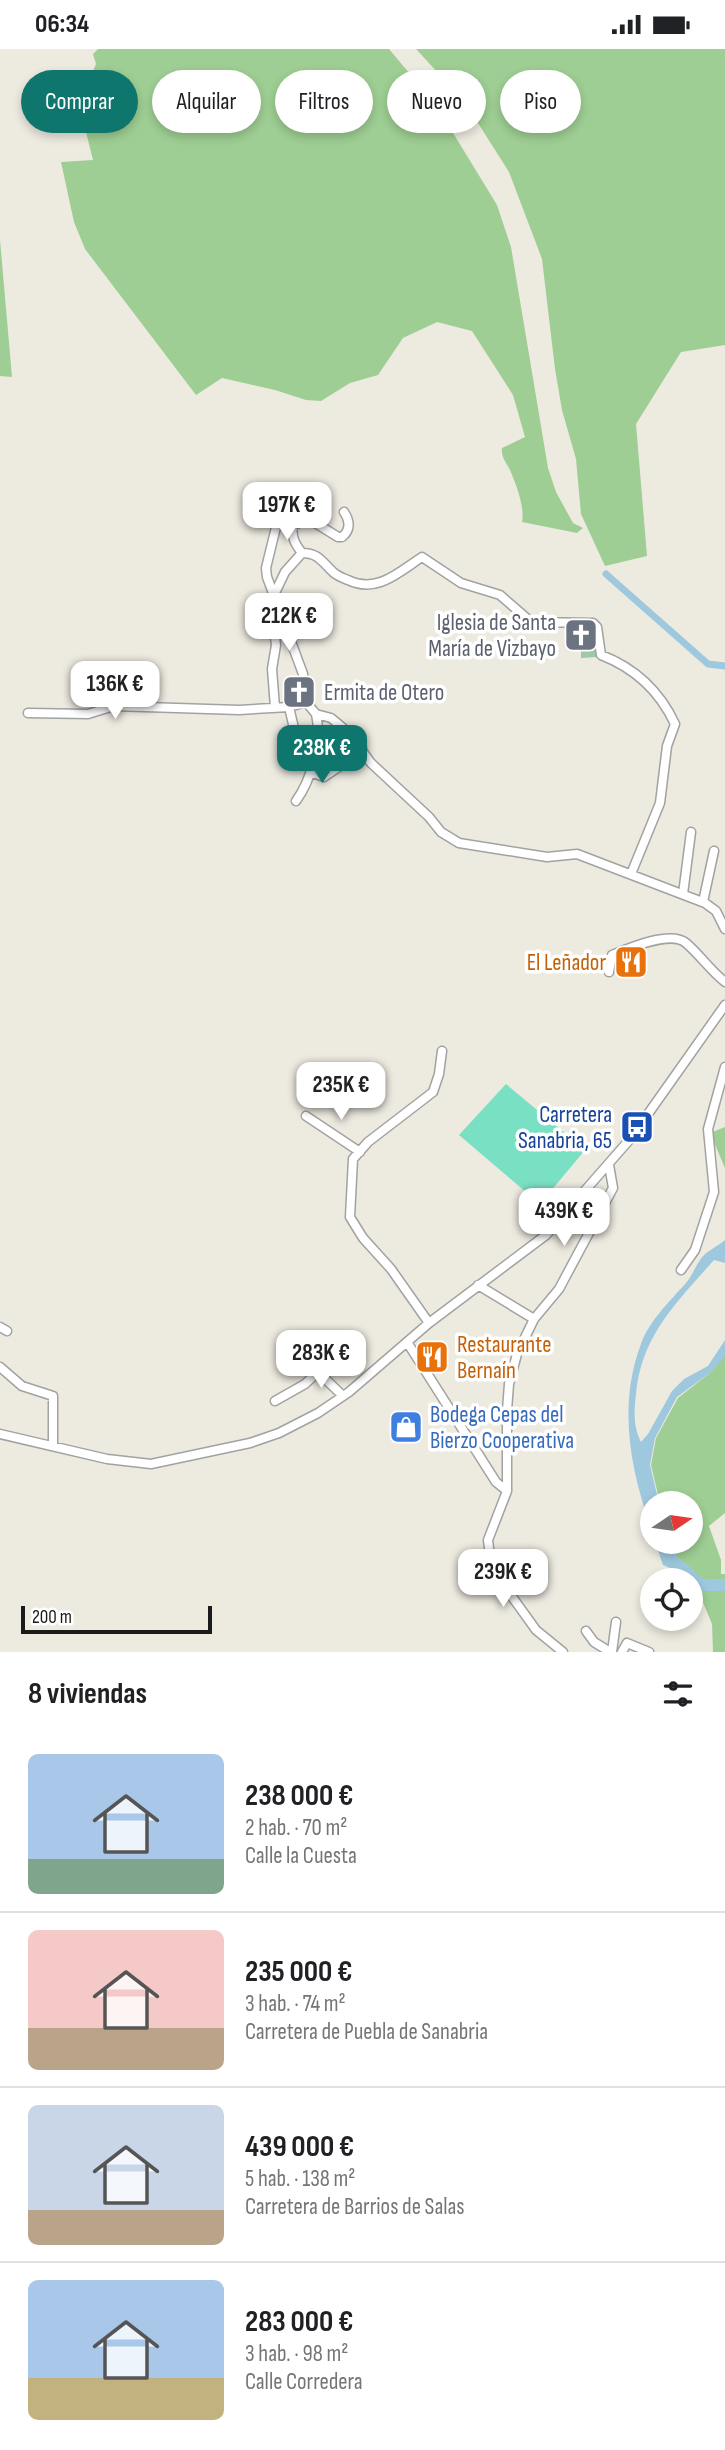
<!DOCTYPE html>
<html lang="es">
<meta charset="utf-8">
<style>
:root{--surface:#fff;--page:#f6f6f6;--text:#202124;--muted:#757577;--line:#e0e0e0;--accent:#0f766e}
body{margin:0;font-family:"Sofia Sans Condensed",sans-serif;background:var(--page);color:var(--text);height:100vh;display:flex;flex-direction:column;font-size:26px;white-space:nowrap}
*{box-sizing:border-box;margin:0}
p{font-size:23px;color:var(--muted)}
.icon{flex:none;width:38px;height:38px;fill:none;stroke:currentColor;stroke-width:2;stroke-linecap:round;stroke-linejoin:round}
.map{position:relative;height:1603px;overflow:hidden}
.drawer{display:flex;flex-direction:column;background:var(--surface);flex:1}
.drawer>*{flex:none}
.guide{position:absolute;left:21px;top:21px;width:684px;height:63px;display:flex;gap:14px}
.needle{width:46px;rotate:77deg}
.fabs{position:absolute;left:640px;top:1442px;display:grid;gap:14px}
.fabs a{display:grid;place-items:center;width:63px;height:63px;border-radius:50%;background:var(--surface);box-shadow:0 4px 10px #0003;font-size:35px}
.scale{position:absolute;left:21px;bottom:18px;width:191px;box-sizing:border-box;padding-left:7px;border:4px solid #1b1b1b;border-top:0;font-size:19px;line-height:24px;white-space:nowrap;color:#1b1b1b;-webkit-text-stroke:5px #fff;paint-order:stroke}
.price{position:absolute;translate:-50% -60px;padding:0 16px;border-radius:14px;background:#fff;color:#222;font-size:23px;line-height:46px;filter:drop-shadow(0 2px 4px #0008)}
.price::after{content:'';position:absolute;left:50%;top:42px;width:21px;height:16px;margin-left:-10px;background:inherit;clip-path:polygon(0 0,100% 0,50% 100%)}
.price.current{background:var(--accent);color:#fff}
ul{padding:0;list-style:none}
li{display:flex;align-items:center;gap:21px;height:175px;padding:0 28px}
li+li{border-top:2px solid var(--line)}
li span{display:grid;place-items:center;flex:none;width:196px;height:140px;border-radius:10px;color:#555}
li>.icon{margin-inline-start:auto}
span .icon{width:84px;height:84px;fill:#fffc;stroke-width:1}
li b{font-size:30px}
h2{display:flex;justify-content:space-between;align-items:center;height:84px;padding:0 28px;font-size:30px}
.tag{padding:0 24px;border-radius:32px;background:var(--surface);box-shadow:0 4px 10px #0003;font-size:24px;line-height:63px}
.tag.current{background:var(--accent);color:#fff}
.status{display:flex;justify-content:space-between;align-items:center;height:49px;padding:0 35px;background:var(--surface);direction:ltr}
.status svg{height:19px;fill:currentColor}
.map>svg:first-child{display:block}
.forest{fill:#9ece93}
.cemetery{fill:#a0c7aa}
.pitch{fill:#7ae0c3}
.water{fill:#9ec8dd}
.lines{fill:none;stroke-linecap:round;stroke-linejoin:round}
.canal{stroke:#9ec8dd;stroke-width:7}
.river{stroke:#9ec8dd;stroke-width:12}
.minor-casing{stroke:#a2a2a2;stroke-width:11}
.minor{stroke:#fff;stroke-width:8}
.labels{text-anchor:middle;stroke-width:7;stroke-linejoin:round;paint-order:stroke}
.worship-label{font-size:23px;fill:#5b616d;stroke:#fff;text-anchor:end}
.food-label{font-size:23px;fill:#c56008;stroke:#fff;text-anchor:end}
.transit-label{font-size:23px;fill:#164399;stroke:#fff;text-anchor:end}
.shop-label{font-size:23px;fill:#366cbe;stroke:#fff;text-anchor:start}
</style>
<div class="status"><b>06:34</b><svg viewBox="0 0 49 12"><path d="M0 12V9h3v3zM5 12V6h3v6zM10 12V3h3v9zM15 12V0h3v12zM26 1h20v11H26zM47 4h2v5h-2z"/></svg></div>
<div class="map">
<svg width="725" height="1603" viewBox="0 0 725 1603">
<rect width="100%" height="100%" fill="#edeae0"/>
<path class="forest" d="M98 0H389L436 56 497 156 511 198 548 419 556 443 573 474 583 479 577 484 522 473C525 458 516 435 510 421 506 413 501 408 502 399L525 388 513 346 472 282 437 273 403 289 378 326 350 334 321 352 306 351 275 341 222 329 196 346 85 200 74 173 61 113 93 111 79 55 96 15 93 5Z
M416 0H725V296L681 303 636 375 647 507 605 517 581 465 576 410 562 361 555 320 542 210 509 123 464 52Z
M0 191 12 328 0 327Z
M725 1078V1119L710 1084Z
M725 1305V1464L709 1477 721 1511V1525H725V1603H713L712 1575 692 1527 675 1505 672 1493H691V1454H660L651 1416 656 1389 678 1349 711 1323Z"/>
<path class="cemetery" d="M592 575 598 608 581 609V598H574L569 578Z"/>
<path class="pitch" d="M506 1035 585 1101 540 1155 459 1086Z"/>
<path class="water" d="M725 1191V1214L714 1211C677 1253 641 1287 636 1345 634 1363 633 1377 641 1393L648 1385 672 1342 684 1330 708 1317 725 1291V1307L711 1323 677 1348 655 1389 650 1416 659 1454H653V1485C631 1423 617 1359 641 1295 649 1272 670 1252 686 1234 693 1226 696 1215 703 1207 709 1201 718 1197 725 1191Z
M655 1493H671L675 1506 691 1528 663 1516Z"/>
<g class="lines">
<path class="canal" d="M606 525 708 615 725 617"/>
<path class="river" d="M665 1493 668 1507 701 1536H725"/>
<defs>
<path id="minor" d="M270 453 279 466 266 519 267 528 303 625 306 653
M302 504C295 495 291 488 293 476L309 470 338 488H342C351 481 350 472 344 463
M275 658 272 620 276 596 271 557 273 548 285 523 302 504C319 504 322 513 333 523 337 527 343 529 348 531 377 545 399 523 422 508L461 534 500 546 531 573 593 574 597 578 601 606C635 619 660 643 675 675L667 697 660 754 631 825
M289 658 297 692 314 701
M28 664 88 665 114 657 239 661 289 658 306 653 316 665
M316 665 331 669 349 684 371 714 429 768 441 783 459 794 547 808 577 805 705 854 716 862 725 880
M316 695 344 713
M311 723 324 728 362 702V699
M296 752C312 730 322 691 316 665
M683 845 691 783
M703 853 714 802
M609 923 612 906C629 899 671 881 686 894 700 906 710 921 725 933
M306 1067 360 1103
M681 1221 695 1201 714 1143 708 1080 725 1018
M478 1236 534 1270
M429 1274 391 1220 363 1189 350 1168 353 1110 368 1093 433 1043 439 1025 442 1002
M0 1278 7 1282
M407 1293 496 1433 507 1442
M0 1318 22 1337 53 1347V1397
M319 1324 343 1347
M275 1352 305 1335 323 1318 327 1319 337 1301
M0 1385 107 1410 151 1415 250 1394 279 1384 318 1364 349 1343 429 1274 546 1186 631 1089 725 956
M586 1582 594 1593 610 1603
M563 1603 536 1581 500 1531 491 1516 488 1491 507 1442V1361L509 1335 517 1305 534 1270 559 1240 613 1139 609 1116
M612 1603 616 1573
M622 1603 627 1594 649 1603"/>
</defs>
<use href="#minor" class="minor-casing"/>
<use href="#minor" class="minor"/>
</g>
<defs>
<symbol id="church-square" viewBox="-11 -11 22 22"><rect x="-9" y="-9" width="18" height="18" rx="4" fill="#6b7280" stroke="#fff"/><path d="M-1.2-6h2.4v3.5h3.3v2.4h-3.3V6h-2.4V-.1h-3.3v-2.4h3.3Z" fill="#fff"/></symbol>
<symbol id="restaurant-square" viewBox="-11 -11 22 22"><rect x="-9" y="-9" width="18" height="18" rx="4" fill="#e8710a" stroke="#fff"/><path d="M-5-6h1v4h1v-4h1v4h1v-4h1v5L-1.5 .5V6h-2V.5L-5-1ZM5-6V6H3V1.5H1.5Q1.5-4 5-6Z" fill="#fff"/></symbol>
<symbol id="bus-square" viewBox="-11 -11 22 22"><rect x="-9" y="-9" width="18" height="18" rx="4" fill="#1a4fb4" stroke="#fff"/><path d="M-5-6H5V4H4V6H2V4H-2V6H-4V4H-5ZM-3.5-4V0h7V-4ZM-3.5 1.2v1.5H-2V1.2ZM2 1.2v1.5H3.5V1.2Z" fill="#fff"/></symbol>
<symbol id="shop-square" viewBox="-11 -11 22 22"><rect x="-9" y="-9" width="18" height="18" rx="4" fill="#3f7fe0" stroke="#fff"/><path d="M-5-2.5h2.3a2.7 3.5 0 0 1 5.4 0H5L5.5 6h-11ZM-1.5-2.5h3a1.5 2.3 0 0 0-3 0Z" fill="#fff"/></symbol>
</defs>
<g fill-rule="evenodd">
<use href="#church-square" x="562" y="567" width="38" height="38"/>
<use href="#church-square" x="280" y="624" width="38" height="38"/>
<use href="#restaurant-square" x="612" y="894" width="38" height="38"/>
<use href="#bus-square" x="618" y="1059" width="38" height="38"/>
<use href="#restaurant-square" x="413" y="1289" width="38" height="38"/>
<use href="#shop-square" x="387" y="1359" width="38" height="38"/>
</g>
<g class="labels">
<g class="worship-label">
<text x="556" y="581">Iglesia de Santa<tspan x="556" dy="26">María de Vizbayo</tspan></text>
<text x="324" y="651" text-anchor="start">Ermita de Otero</text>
</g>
<g class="food-label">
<text x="606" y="921">El Leñador</text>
<text x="457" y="1303" text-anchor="start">Restaurante<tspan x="457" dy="26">Bernaín</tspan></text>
</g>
<g class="transit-label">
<text x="612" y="1073">Carretera<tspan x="612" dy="26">Sanabria, 65</tspan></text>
</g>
<g class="shop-label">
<text x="430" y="1373">Bodega Cepas del<tspan x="430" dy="26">Bierzo Cooperativa</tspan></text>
</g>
</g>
</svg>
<div class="fabs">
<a><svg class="needle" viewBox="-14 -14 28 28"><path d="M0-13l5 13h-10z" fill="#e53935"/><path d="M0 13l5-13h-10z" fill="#757577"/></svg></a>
<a><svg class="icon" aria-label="locate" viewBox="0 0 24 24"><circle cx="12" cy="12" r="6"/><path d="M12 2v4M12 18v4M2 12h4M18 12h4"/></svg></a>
</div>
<div class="scale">200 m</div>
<b class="price" style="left:287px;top:493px">197K €</b>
<b class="price" style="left:289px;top:604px">212K €</b>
<b class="price" style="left:115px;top:672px">136K €</b>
<b class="price current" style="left:322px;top:736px">238K €</b>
<b class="price" style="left:341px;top:1073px">235K €</b>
<b class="price" style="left:564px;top:1199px">439K €</b>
<b class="price" style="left:321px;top:1341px">283K €</b>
<b class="price" style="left:503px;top:1560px">239K €</b>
<div class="guide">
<a class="tag current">Comprar</a>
<a class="tag">Alquilar</a>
<a class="tag">Filtros</a>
<a class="tag">Nuevo</a>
<a class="tag">Piso</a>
</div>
</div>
<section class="drawer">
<h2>8 viviendas<svg class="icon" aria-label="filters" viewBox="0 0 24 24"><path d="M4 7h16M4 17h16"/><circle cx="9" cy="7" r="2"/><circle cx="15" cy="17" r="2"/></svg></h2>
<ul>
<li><span style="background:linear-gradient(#a9c7e8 75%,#7fa58c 0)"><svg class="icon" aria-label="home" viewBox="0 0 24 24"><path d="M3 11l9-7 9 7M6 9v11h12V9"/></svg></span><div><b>238 000 €</b><p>2 hab. · 70 m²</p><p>Calle la Cuesta</p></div></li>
<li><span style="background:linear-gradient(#f6c9c9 70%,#b9a48a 0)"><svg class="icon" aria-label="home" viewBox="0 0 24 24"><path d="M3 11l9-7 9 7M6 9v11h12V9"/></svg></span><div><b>235 000 €</b><p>3 hab. · 74 m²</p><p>Carretera de Puebla de Sanabria</p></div></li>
<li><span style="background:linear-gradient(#c9d6e8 75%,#b9a48a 0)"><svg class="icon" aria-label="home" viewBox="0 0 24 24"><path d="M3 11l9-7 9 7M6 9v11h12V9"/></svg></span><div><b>439 000 €</b><p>5 hab. · 138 m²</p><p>Carretera de Barrios de Salas</p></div></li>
<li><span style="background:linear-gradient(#a9c7e8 70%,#c2b280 0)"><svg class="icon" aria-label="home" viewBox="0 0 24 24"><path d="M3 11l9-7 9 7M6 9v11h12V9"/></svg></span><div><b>283 000 €</b><p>3 hab. · 98 m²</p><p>Calle Corredera</p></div></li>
</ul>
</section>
